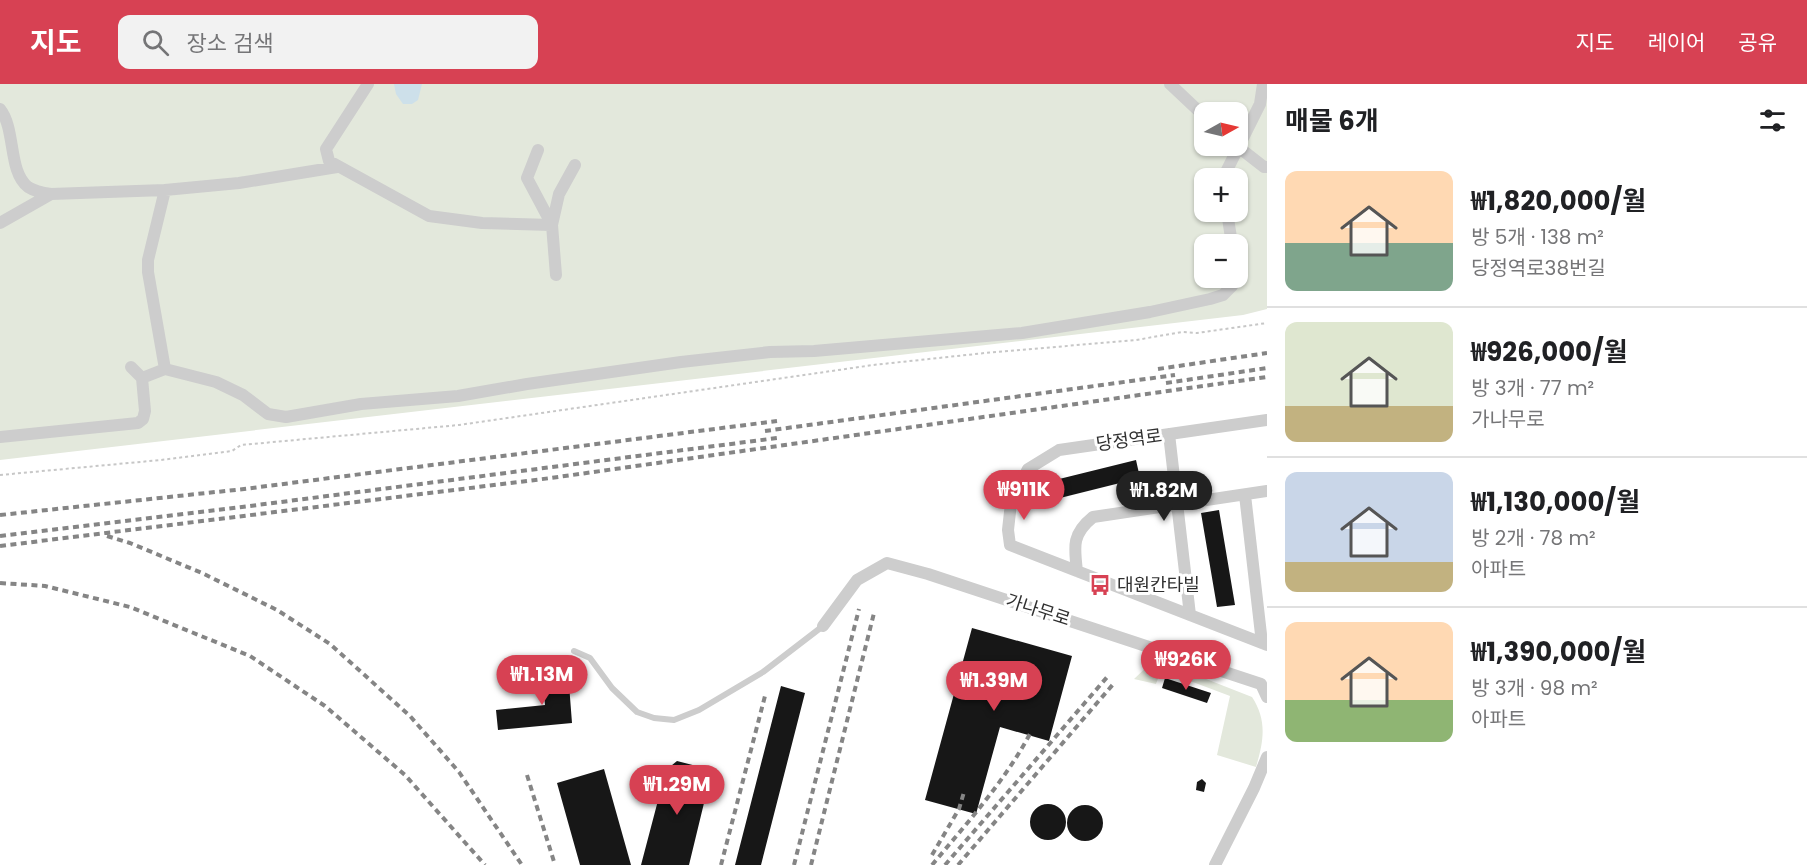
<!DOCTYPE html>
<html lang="ko">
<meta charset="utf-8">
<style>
:root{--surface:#fff;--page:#f2f2f2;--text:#202124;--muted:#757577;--line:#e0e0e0;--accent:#d74153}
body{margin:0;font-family:Poppins,"Noto Sans KR",sans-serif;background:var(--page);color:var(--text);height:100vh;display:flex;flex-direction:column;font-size:22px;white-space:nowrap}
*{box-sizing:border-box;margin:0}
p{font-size:20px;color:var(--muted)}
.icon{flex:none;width:33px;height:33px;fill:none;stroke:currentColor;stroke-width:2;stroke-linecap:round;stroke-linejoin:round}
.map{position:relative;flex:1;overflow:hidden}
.panel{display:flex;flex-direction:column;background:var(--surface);width:540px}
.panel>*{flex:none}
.needle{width:39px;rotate:82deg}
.fabs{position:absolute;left:1194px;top:18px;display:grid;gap:12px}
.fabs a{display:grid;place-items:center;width:54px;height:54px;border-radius:12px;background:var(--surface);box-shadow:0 2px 4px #0004;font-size:30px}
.price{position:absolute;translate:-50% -51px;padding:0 14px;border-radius:21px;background:var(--accent);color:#fff;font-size:20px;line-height:39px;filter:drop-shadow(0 2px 3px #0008)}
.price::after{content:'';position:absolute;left:50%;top:36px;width:18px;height:14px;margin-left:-9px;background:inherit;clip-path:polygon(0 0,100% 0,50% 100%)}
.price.active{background:#222;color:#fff}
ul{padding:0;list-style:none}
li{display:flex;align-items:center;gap:18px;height:150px;padding:0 18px}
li+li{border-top:2px solid var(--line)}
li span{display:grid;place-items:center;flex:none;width:168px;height:120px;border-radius:12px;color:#555}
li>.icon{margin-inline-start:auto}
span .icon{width:72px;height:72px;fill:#fffc;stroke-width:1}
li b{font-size:26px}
h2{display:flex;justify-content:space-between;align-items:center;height:72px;padding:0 18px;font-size:26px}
header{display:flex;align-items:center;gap:36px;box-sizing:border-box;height:84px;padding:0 30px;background:var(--accent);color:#fff}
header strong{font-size:28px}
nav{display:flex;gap:33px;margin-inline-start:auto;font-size:21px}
.search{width:420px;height:54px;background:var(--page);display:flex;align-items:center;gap:15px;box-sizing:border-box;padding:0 21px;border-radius:12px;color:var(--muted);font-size:22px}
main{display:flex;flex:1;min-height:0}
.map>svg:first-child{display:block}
.green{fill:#e3e8dc;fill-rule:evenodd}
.water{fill:#cde0ea}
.building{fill:#171717}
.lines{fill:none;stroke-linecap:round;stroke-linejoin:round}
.path{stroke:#c7c7c7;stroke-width:2;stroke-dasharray:3 3;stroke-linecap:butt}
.service{stroke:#cdcdcd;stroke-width:6}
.minor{stroke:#cdcdcd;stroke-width:12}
.rail{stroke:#858585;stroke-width:4;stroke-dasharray:6 4.5;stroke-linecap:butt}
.labels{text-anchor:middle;stroke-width:6;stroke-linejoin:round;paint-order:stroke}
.street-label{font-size:18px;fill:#303030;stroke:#fff}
.poi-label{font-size:18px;fill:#303030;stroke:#fff;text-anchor:start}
</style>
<header>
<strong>지도</strong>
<div class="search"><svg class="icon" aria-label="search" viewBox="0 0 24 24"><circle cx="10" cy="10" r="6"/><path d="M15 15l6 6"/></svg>장소 검색</div>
<nav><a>지도</a><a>레이어</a><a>공유</a></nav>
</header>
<main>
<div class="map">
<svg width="1267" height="781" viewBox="0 0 1267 781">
<rect width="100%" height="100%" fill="#fff"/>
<path class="green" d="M0 0H1267V225L1243 231 0 376ZM1204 28H1238V62H1204ZM1204 94H1238V128H1204ZM1204 160H1238V194H1204Z
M1155 575 1252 613C1267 636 1264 656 1256 683L1217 671 1230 612 1161 586 1156 600 1134 595Z"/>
<path class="water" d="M394 0H422L418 16 412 20H403L396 10Z"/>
<path class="building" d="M1136 376 1140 394 1048 417 1043 399Z
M1219 426 1235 521 1217 523 1201 429Z
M972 544 1072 572 1049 657 1000 643 976 730 925 716Z
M568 587 572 639 498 646 496 626 545 621 542 589Z
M1165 594 1211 609 1207 619 1162 604Z
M781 602 805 609 761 781H735Z
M677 677 712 686 689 781H641L666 686Z
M604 685 631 781H580L557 699Z
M1202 695 1206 699 1204 708 1196 706 1197 698Z
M1030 738a18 18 0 1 1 36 0a18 18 0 1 1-36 0Z
M1067 739a18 18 0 1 1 36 0a18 18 0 1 1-36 0Z"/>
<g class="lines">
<path class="path" d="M0 391 161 376 232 367 241 361 459 341 873 281 985 269 1136 256 1182 248 1197 249 1267 239"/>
<path class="service" d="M574 567 590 574 612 604 637 628 654 634 674 636 699 626 763 588 823 542"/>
<path class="minor" d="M368 0 326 65 329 77 429 132 482 139 552 141 559 110 575 81
M1170 0 1204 32
M0 25C16 45 8 88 28 103 34 107 44 109 51 110
M1237 62 1264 83H1267
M538 66 527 94 552 141 556 191
M1223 94 1260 20 1263 0
M1227 128 1232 160
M0 139 51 110 165 106
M131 283 142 294
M165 285 148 188V176L165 106 239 99 337 83
M1267 336 1059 366 1028 385 1011 419 1008 446 1010 461 1267 561
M1169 350 1190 531
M0 353 138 339 143 335 145 327 142 294 165 285 216 298 243 311 268 330 286 333 361 320 458 312 527 300 681 278 770 268 814 267 1022 249 1150 228 1210 215 1223 211 1232 202 1233 194
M1245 411 1262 559
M1077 487C1074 462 1072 450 1093 433L1267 407
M823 542 857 496 887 479 928 490 1261 600 1267 613
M1215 781 1254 704 1267 673"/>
<path class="rail" d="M1158 285 1267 269
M1166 299 1267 284
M765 347 1175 291
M0 431 244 405 777 337
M0 452 242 423 777 354
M107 452 130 459 202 489 277 526 330 560 410 632 459 688 522 781
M0 462 551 394 1267 293
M0 499 45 502 130 523 250 572 325 622 405 691 485 781
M527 691 555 781
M932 771 959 725 964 708
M721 781 765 612
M794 781 859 525
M811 781 874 529
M932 781C968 738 1005 697 1031 648
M945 781 1108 592
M958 781 1115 598"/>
</g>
<defs>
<symbol id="bus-bare" viewBox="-9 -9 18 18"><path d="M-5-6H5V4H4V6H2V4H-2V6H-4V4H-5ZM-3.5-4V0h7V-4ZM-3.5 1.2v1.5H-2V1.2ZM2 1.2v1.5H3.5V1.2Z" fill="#d74153" stroke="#fff" stroke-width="2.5" paint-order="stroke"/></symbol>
</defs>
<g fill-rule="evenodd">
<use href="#bus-bare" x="1085" y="486" width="30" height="30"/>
</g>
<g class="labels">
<g class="street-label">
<text transform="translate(1129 356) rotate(-8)" y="6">당정역로</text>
<text transform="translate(1038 526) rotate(18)" y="6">가나무로</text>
</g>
<g class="poi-label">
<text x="1117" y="507">대원칸타빌</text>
</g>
</g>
</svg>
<div class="fabs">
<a><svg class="needle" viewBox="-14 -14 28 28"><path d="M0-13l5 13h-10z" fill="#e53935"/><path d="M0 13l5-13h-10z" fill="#757577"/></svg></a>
<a>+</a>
<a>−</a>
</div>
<b class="price" style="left:1024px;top:437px">₩911K</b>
<b class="price active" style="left:1164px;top:438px">₩1.82M</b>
<b class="price" style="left:1186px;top:607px">₩926K</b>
<b class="price" style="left:542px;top:622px">₩1.13M</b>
<b class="price" style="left:994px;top:628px">₩1.39M</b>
<b class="price" style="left:677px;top:732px">₩1.29M</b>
</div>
<section class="panel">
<h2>매물 6개<svg class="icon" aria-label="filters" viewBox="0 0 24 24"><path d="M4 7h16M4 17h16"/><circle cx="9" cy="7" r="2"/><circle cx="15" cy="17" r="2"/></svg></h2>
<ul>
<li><span style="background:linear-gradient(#ffd9b3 60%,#7fa58c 0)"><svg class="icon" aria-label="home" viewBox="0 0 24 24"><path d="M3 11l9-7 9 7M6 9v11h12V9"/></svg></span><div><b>₩1,820,000/월</b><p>방 5개 · 138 m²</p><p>당정역로38번길</p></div></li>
<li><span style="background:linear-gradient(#dfe7d0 70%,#c2b280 0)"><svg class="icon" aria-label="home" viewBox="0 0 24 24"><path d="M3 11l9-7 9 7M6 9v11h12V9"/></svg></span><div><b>₩926,000/월</b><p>방 3개 · 77 m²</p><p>가나무로</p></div></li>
<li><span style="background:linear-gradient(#c9d6e8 75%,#c2b280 0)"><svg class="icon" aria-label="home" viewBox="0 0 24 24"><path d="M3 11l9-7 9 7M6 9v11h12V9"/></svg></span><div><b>₩1,130,000/월</b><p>방 2개 · 78 m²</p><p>아파트</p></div></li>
<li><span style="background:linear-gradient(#ffd9b3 65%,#8fb573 0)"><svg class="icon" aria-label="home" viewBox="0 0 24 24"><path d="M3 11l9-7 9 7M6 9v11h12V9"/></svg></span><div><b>₩1,390,000/월</b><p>방 3개 · 98 m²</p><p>아파트</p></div></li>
</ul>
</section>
</main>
